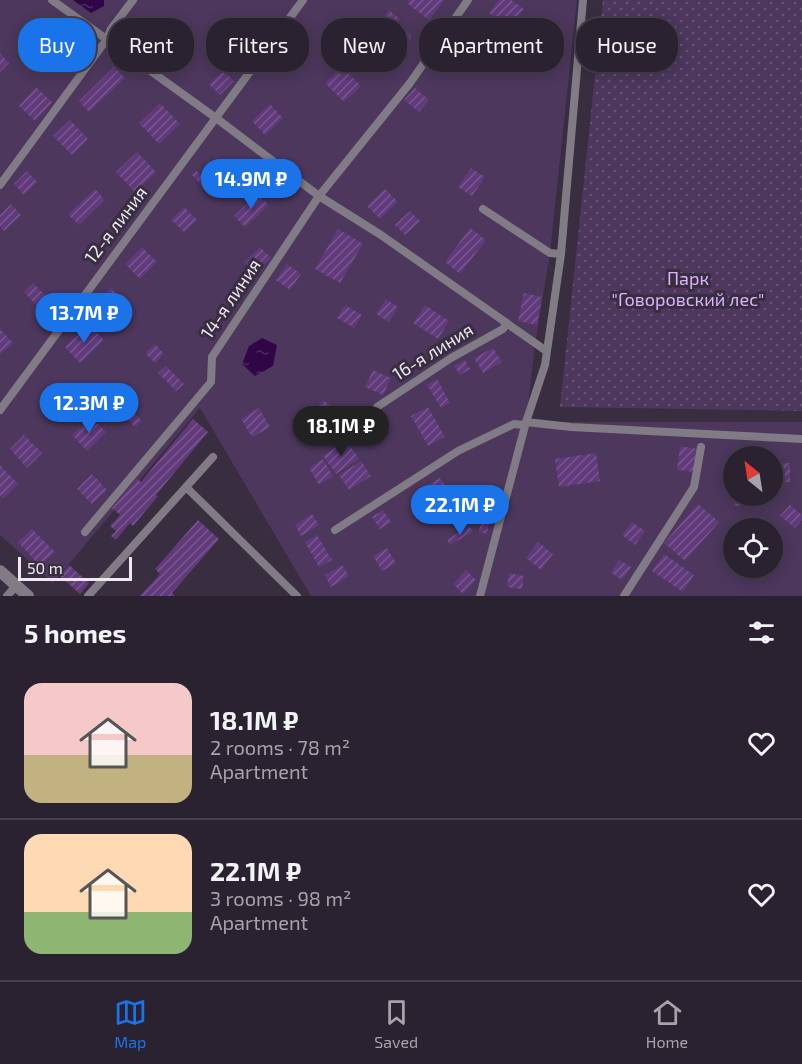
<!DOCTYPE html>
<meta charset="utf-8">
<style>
:root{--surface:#2a2230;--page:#362f3c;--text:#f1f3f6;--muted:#a5a4ab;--line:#463f4c;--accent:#1a73e8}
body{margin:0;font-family:"Exo 2",sans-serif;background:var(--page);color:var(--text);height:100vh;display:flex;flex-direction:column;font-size:22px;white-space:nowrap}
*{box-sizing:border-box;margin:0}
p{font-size:20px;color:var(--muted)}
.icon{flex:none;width:33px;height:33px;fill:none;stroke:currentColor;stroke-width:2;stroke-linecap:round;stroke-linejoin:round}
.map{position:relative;height:596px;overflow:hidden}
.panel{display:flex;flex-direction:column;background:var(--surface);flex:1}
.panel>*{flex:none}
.top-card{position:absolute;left:18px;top:18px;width:766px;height:54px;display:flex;gap:12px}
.needle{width:39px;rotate:330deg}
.buttons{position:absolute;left:723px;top:446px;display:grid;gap:12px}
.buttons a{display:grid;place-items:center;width:60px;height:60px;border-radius:50%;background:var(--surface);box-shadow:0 3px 15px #0003,0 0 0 2px var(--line);font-size:30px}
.scale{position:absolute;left:18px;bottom:15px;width:114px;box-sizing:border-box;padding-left:6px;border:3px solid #eee8f3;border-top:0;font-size:16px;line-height:21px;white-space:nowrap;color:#eee8f3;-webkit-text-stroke:4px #382e40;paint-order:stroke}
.price{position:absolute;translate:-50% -51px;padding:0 14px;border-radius:21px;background:var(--accent);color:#fff;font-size:20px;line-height:39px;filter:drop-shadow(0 2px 3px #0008)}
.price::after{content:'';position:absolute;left:50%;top:36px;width:18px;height:14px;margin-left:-9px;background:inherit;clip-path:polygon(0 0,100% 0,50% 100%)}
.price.on{background:#222;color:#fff}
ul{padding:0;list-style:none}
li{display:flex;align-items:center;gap:18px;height:150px;padding:0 24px}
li+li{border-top:2px solid var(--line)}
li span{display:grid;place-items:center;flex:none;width:168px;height:120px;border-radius:18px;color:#555}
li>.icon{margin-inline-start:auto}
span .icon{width:72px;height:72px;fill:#fffc;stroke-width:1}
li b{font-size:26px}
h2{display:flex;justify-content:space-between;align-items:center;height:72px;padding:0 24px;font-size:26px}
.chip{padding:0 21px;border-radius:24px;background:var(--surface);box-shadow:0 3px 15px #0003,0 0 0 2px var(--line);font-size:21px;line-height:54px}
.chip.on{background:var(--accent);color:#fff}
.dock{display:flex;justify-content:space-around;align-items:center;height:84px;border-top:2px solid var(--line);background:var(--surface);font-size:16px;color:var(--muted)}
.dock a{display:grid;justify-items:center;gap:3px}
.dock .on{color:var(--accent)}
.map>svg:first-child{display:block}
.park{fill:url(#park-dots)}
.garden{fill:#4d375d;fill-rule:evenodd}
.water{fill:url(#water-ripples)}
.building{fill:url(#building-hatch)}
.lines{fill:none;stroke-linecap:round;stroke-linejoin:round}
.service{stroke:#807b84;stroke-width:8}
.tertiary{stroke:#807b84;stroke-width:12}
.labels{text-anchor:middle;stroke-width:6;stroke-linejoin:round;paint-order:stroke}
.street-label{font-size:18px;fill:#eee8f3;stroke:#382e40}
.park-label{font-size:18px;fill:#ddb2ff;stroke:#382e40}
</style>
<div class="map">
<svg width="802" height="596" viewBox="0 0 802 596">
<defs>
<pattern id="park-dots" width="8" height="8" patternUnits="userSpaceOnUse" patternTransform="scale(1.5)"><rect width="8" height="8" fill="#4d375d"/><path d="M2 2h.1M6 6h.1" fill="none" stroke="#675475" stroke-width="1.8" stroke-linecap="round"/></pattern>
<pattern id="water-ripples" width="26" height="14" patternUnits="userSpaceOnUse" patternTransform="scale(1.5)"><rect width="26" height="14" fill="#310647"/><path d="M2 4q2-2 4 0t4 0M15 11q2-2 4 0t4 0" fill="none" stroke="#4f2a62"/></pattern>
<pattern id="building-hatch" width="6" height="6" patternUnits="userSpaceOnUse" patternTransform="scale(1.5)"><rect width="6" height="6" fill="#613a7c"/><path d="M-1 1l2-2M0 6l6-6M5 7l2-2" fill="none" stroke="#78568f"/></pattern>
</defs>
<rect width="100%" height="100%" fill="#382e40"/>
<path class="park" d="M603 0H802V411L560 407Z"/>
<path class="garden" d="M0 0H577L550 253 535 344 526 422H802V596H311L200 408 53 583 0 535ZM734 456H772V495H734ZM734 528H772V567H734Z"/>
<path class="water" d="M73 0H104V6L91 13Z
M262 338 277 345 273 366 255 376 242 364 249 346Z"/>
<path class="building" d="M410 0H444L429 20 408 4Z
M499 0H511L524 9 509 28 489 13Z
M389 10 400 19 396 25 412 36 405 47 377 26Z
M155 21 182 50 164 67 136 38Z
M232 31 241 40 228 52 220 43Z
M0 53 9 63 0 72Z
M114 67 125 78 89 112 79 101Z
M342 67 361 86 344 102 325 83Z
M223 71 234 81 220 95 209 84Z
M36 87 52 102 35 121 19 106Z
M415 88 429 100 419 112 404 100Z
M160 103 180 124 159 144 139 123Z
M270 104 283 118 265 135 252 121Z
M70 120 88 139 72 155 53 136Z
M137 152 156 172 135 192 116 172Z
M471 168 485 177 472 196 458 187Z
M27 171 37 182 24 195 14 184Z
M197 171 208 182 203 187 192 175Z
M95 189 105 200 79 225 68 214Z
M385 189 398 202 380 219 367 206Z
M257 194 269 205 245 227 234 216Z
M11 204 21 215 4 231 0 227V215Z
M184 207 197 220 184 232 171 220Z
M410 211 420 221 405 235 395 225Z
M470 228 486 240 460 274 445 262Z
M338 229 363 244 340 283 315 269Z
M142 247 157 262 140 279 125 264Z
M260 247 271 258 255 273 244 262Z
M287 264 301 274 290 290 276 280Z
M33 283 48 298 38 307 24 292Z
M111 288 117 294 100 311 94 304Z
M524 293 542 297 537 325 518 321Z
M386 299 398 307 389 322 376 314Z
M345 305 362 315 354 328 337 318Z
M425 305 449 321 438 339 413 323Z
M89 325 104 340 80 363 65 347Z
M0 329 13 343 0 355Z
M155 344 164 354 155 363 145 353Z
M493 348 502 362 483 373 474 358Z
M465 360 470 369 460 375 454 366Z
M166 366 184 384 176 391 158 373Z
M373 370 391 378 383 395 365 387Z
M437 379 450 403 441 408 427 385Z
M323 400 335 409 323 423 312 414Z
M428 407 445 437 428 446 411 416Z
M259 408 270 427 252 437 241 419Z
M131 410 142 421 135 427 125 416Z
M91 417 106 432 87 451 72 435Z
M193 419 208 432 156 495 158 496 133 526 130 523 116 540 111 536 116 531 110 526 120 515 112 508 137 479 141 482Z
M24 435 42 453 27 468 10 449Z
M346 440 359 459 336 474 323 456Z
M680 446 698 449 694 472 677 470Z
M596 453 600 481 559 487 555 459Z
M323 459 333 476 319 485 309 468Z
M361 461 371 476 349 490 339 475Z
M790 463V482L772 483V464Z
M0 465 18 484 3 499 0 495Z
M92 474 107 490 92 504 77 489Z
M440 478 450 493 434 503 425 487Z
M734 495H757V505L734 506Z
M698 504 719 522 685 561 664 543Z
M790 505 802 515V520L795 528 780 516Z
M383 510 391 522 380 529 372 517Z
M312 514 319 525 301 536 295 525Z
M482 514 490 515 487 534 479 532Z
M198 520 219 539 172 593 175 596H140L160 574 155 569Z
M632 522 645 531 635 545 622 535Z
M469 526 473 532 450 545 447 540Z
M32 529 55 552 40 566 18 542Z
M317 535 332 560 319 567 305 542Z
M538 542 553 554 541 570 526 558Z
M387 548 396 563 382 571 373 556Z
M664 554 694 575 683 592 652 571Z
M619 560 631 567 622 580 611 573Z
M69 565 89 583 80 594 60 576Z
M342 565 349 576 331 587 325 575Z
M466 570 476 580 463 594 453 584Z
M509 573 524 576 522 589 507 587Z"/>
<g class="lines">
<path class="service" d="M52 0 216 118 319 196 381 235 545 350
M0 185 107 39 111 29 133 0
M483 209 550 253 561 254
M377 407 451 358 503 329 507 323
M0 410 303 0
M526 422 571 427 802 439
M187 488 297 596
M335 530 458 451 514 424 525 425
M85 532 211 382 212 357 319 196 410 83 468 0
M7 596 16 586
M88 596 213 457
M480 596 526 422 545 365 561 254 583 0
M624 596 694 487 701 447"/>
<path class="tertiary" d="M0 571 28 596"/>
</g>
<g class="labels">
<g class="street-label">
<text transform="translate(116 225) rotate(-53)" y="6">12-я линия</text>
<text transform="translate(231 299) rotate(-56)" y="6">14-я линия</text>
<text transform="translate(433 352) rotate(-32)" y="6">16-я линия</text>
</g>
<g class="park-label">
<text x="688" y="285">Парк<tspan x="688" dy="21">"Говоровский лес"</tspan></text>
</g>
</g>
</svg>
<div class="buttons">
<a><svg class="needle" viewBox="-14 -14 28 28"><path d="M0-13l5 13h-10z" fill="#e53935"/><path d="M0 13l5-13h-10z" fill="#a5a4ab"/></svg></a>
<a><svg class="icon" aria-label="locate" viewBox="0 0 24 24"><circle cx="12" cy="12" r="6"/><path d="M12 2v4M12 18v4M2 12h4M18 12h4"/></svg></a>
</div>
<div class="scale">50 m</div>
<b class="price" style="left:251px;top:210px">14.9M ₽</b>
<b class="price" style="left:84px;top:344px">13.7M ₽</b>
<b class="price" style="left:89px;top:434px">12.3M ₽</b>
<b class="price on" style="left:341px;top:457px">18.1M ₽</b>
<b class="price" style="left:460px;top:536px">22.1M ₽</b>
<div class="top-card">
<a class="chip on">Buy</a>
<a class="chip">Rent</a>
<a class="chip">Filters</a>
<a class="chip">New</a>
<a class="chip">Apartment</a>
<a class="chip">House</a>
</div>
</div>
<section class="panel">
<h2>5 homes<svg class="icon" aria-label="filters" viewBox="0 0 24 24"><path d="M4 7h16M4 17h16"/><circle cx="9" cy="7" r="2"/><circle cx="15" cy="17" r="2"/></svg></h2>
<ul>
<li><span style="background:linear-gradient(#f6c9c9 60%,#c2b280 0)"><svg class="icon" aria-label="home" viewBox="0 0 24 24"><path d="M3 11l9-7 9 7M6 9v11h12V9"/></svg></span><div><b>18.1M ₽</b><p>2 rooms · 78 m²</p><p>Apartment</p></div><svg class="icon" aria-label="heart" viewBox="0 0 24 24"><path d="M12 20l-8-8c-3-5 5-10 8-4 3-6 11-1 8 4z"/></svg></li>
<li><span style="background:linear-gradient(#ffd9b3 65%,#8fb573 0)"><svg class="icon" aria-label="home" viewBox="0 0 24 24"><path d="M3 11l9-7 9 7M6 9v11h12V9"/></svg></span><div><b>22.1M ₽</b><p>3 rooms · 98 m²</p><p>Apartment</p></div><svg class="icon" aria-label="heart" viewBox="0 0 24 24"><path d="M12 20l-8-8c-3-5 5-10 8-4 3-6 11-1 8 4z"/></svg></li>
</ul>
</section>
<nav class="dock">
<a class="on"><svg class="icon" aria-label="map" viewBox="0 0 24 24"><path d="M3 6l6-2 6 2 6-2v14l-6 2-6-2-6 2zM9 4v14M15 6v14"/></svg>Map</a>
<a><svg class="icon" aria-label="saved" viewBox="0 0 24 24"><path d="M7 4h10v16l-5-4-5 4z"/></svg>Saved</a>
<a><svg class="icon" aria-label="home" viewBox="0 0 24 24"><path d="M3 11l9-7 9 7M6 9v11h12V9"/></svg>Home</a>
</nav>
